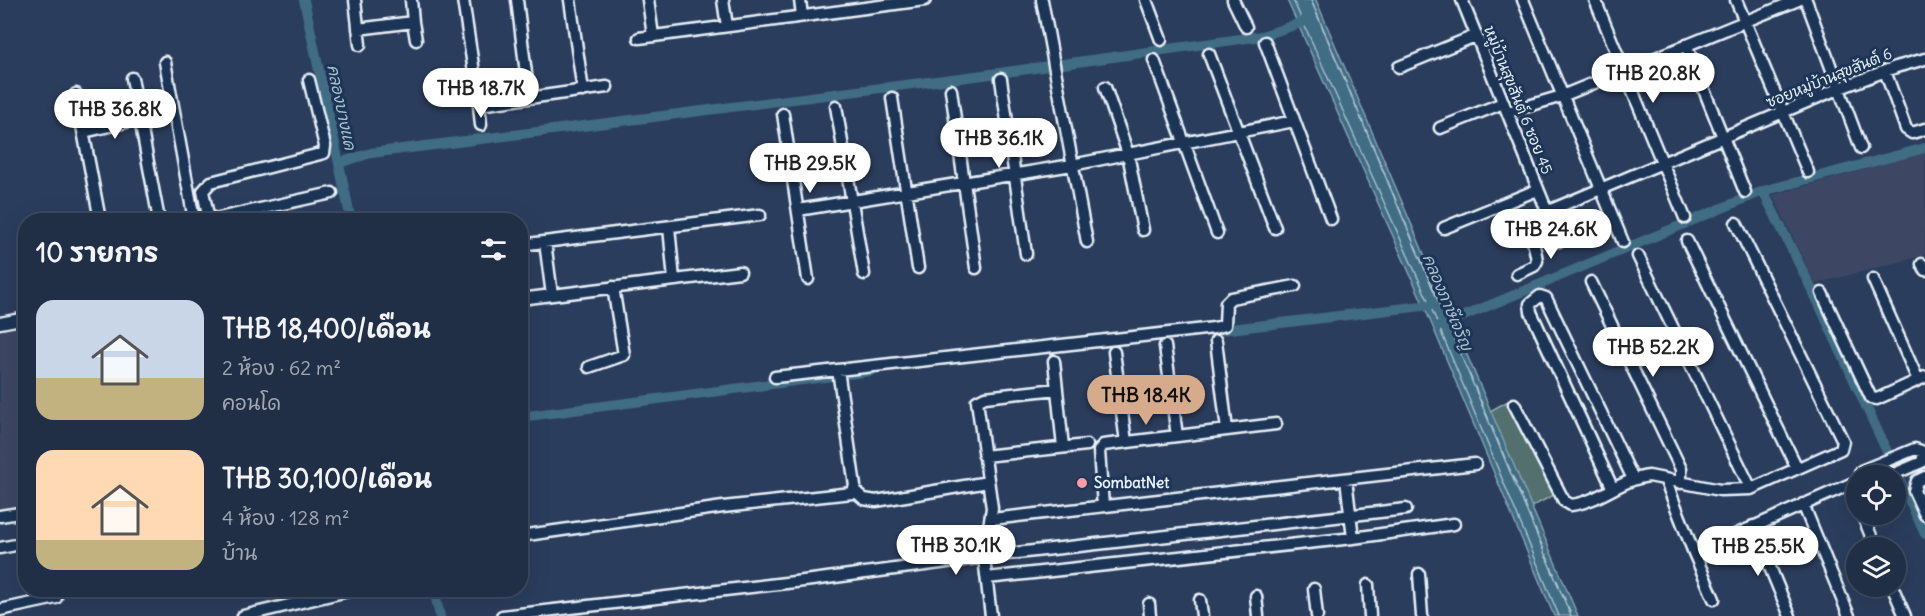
<!DOCTYPE html>
<html lang="th">
<meta charset="utf-8">
<style>
:root{--surface:#202e46;--page:#28364d;--text:#f1f3f6;--muted:#a2a8b3;--line:#3d4a5f;--accent:#d6ab8b}
body{margin:0;font-family:Delius,"Playpen Sans Thai",sans-serif;background:var(--page);color:var(--text);height:100vh;display:flex;flex-direction:column;font-size:22px;white-space:nowrap}
*{box-sizing:border-box;margin:0}
p{font-size:20px;color:var(--muted)}
.icon{flex:none;width:33px;height:33px;fill:none;stroke:currentColor;stroke-width:2;stroke-linecap:round;stroke-linejoin:round}
.map{position:relative;flex:1;overflow:hidden}
.drawer{position:absolute;left:18px;top:213px;width:510px;height:384px;display:flex;flex-direction:column;background:var(--surface);border-radius:24px;box-shadow:0 6px 24px #0002,0 0 0 2px var(--line)}
.drawer>*{flex:none}
.fabs{position:absolute;left:1846px;top:465px;display:grid;gap:12px}
.fabs a{display:grid;place-items:center;width:60px;height:60px;border-radius:50%;background:var(--surface);box-shadow:0 6px 24px #0002,0 0 0 2px var(--line);font-size:30px}
.price{position:absolute;translate:-50% -51px;padding:0 14px;border-radius:21px;background:#fff;color:#222;font-size:20px;line-height:39px;filter:drop-shadow(0 2px 3px #0008)}
.price::after{content:'';position:absolute;left:50%;top:36px;width:18px;height:14px;margin-left:-9px;background:inherit;clip-path:polygon(0 0,100% 0,50% 100%)}
.price.active{background:var(--accent);color:#111}
ul{padding:0;list-style:none}
li{display:flex;align-items:center;gap:18px;height:150px;padding:0 18px}
li span{display:grid;place-items:center;flex:none;width:168px;height:120px;border-radius:18px;color:#555}
li>.icon{margin-inline-start:auto}
span .icon{width:72px;height:72px;fill:#fffc;stroke-width:1}
li b{font-size:26px}
h2{display:flex;justify-content:space-between;align-items:center;height:72px;padding:0 18px;font-size:26px}
.map>svg:first-child{display:block}
.built{fill:#3c4764}
.green{fill:#53706e;stroke:#9eb0b3;stroke-width:1.5}
.water{fill:#406c84;stroke:#83a1b2;stroke-width:1.5}
.lines{fill:none;stroke-linecap:round;stroke-linejoin:round}
.shore{stroke:#a5bcca;stroke-width:1.5}
.canal{stroke:#406c84;stroke-width:10}
.ferry{stroke:#adc2cf;stroke-width:1.5;stroke-dasharray:8 6;stroke-linecap:butt}
.minor-casing{stroke:#e8f1f8;stroke-width:15}
.minor{stroke:#1d3557;stroke-width:10}
.poi-dot{fill:#ff9aa2;stroke:#1d3557;stroke-width:2}
.labels{text-anchor:middle;stroke-width:6;stroke-linejoin:round;paint-order:stroke}
.street-label{font-size:15px;fill:#e8f1f8;stroke:#1d3557}
.poi-label{font-size:15px;font-weight:bold;fill:#e8f1f8;stroke:#1d3557;text-anchor:start}
.water-label{font-size:16px;font-style:italic;fill:#adc2cf;stroke:#1d3557}
</style>
<div class="map">
<svg width="1925" height="616" viewBox="0 0 1925 616">
<rect width="100%" height="100%" fill="#2b3d5d"/>
<filter id="ink" filterUnits="userSpaceOnUse"><feTurbulence type="fractalNoise" baseFrequency=".0167" numOctaves="2"/><feDisplacementMap in="SourceGraphic" scale="12" xChannelSelector="R" yChannelSelector="G"/><feConvolveMatrix kernelMatrix="1 2 1 2 8 2 1 2 1" color-interpolation-filters="sRGB"/></filter>
<g filter="url(#ink)">
<path class="built" d="M1925 153V255L1815 284 1773 195Z
M25 326V506L0 511V331Z"/>
<path class="green" d="M1508 401 1556 494 1531 507 1490 411Z"/>
<path class="water" d="M1287 0H1316L1578 616H1554L1422 301Z"/>
<g class="lines">
<path class="shore" d="M1293 0 1427 298 1559 616
M1311 0 1571 616"/>
<path class="canal" d="M304 0 351 220
M339 163 371 153 999 73 1262 36 1309 20
M1763 191 1818 302 1925 534
M1440 326 1763 191 1925 148
M1214 331 1431 305
M520 417 871 371
M434 590 440 616"/>
<path class="ferry" d="M1311 0 1572 616"/>
<defs>
<path id="minor" d="M355 0 360 45
M463 0 479 105 607 87
M517 0 529 98
M570 0 583 91
M648 0 653 36
M723 0 727 26
M800 0 802 16
M1042 0 1087 242
M1146 0 1161 40
M1233 0 1246 27
M1462 0 1559 241
M1523 0 1623 242
M1595 0 1685 218
M1736 0 1808 172
M1806 0 1861 148
M413 22 416 40
M358 29 413 22 411 0
M639 38 925 0
M1265 42 1331 219
M1686 45 1745 192
M1209 54 1275 228
M1154 60 1217 233
M165 62 194 220
M1399 67 1475 36
M1885 71 1906 129 1912 133 1925 129
M132 78 159 220
M1001 79 1026 254
M1105 87 1128 154 1143 230
M951 90 976 268
M76 94 100 220
M892 98 918 268
M479 105 481 125
M836 106 864 274
M1508 112 1562 96 1798 0
M783 114 808 279
M1440 128 1503 103
M84 132 139 119
M798 210 1072 165 1294 121
M209 220 203 191 211 182 324 153 325 146 309 80
M210 220 332 193
M669 227 674 280
M1444 228 1537 190
M1687 241 1797 468
M545 242 552 295
M520 245 760 215
M1638 256 1751 489
M1922 264 1925 270
M1517 274 1534 266 1537 261C1534 236 1522 229 1546 212L1840 88 1896 67 1925 59
M1873 279 1918 380
M1591 282 1681 469V483
M1822 293 1871 398 1877 399 1925 377
M520 299 740 272
M0 323 26 318
M1216 341 1227 430
M1165 346 1177 436
M1114 352 1126 442
M1054 361 1063 447
M589 367 624 355 613 287
M775 377 1214 328 1225 325 1226 303 1231 298 1295 286
M1514 404 1564 501 1571 505C1599 502 1621 479 1649 476L1720 490 1751 489 1841 449 1843 441 1736 223
M984 456 1087 445
M1859 476 1861 471 1915 449 1924 452 1922 462 1889 476
M1925 477 1917 481 1914 491 1925 515
M1346 479 1353 538 1454 524
M1665 479 1694 553 1855 482
M1613 489 1531 312 1530 304 1540 296 1546 298 1633 479
M855 491 864 499 876 501 988 482
M1855 498 1857 502
M1803 504 1849 616
M1103 506 1099 451 1103 445 1276 424
M1862 514 1876 548
M0 516 26 512
M992 519 1475 464
M1753 526 1790 616
M520 536 723 507 852 493 855 486 838 370
M0 548 26 543
M1694 553 1714 599
M1419 574 1422 616
M987 578 1353 538
M1368 585 1370 616
M1892 586 1905 616
M1314 589 1317 616
M1256 596 1258 616
M1200 600 1202 616
M1149 604 1150 616
M0 610 56 598
M243 616 352 590
M502 616 812 580 1008 554 1406 509
M991 616 984 558 992 508 977 401 985 397 1057 389"/>
</defs>
<use href="#minor" class="minor-casing"/>
<use href="#minor" class="minor"/>
</g>
</g>
<circle class="poi-dot" cx="1082" cy="483" r="6"/>
<g class="labels">
<g class="street-label">
<text transform="translate(1829 78) rotate(-22)" y="5">ซอยหมู่บ้านสุขสันต์ 6</text>
<text transform="translate(1518 100) rotate(68)" y="5">หมู่บ้านสุขสันต์ 6 ซอย 45</text>
</g>
<g class="poi-label">
<text x="1094" y="488">SombatNet</text>
</g>
<g class="water-label">
<text transform="translate(342 107) rotate(78)" y="6">คลองบางแค</text>
<text transform="translate(1448 302) rotate(67)" y="6">คลองภาษีเจริญ</text>
</g>
</g>
</svg>
<div class="fabs">
<a><svg class="icon" aria-label="locate" viewBox="0 0 24 24"><circle cx="12" cy="12" r="6"/><path d="M12 2v4M12 18v4M2 12h4M18 12h4"/></svg></a>
<a><svg class="icon" aria-label="layers" viewBox="0 0 24 24"><path d="M12 4l9 5-9 5-9-5zM3 14l9 5 9-5"/></svg></a>
</div>
<b class="price" style="left:1653px;top:104px">THB 20.8K</b>
<b class="price" style="left:481px;top:119px">THB 18.7K</b>
<b class="price" style="left:115px;top:140px">THB 36.8K</b>
<b class="price" style="left:999px;top:169px">THB 36.1K</b>
<b class="price" style="left:810px;top:194px">THB 29.5K</b>
<b class="price" style="left:1551px;top:260px">THB 24.6K</b>
<b class="price" style="left:1653px;top:378px">THB 52.2K</b>
<b class="price active" style="left:1146px;top:426px">THB 18.4K</b>
<b class="price" style="left:956px;top:576px">THB 30.1K</b>
<b class="price" style="left:1758px;top:577px">THB 25.5K</b>
<section class="drawer">
<h2>10 รายการ<svg class="icon" aria-label="filters" viewBox="0 0 24 24"><path d="M4 7h16M4 17h16"/><circle cx="9" cy="7" r="2"/><circle cx="15" cy="17" r="2"/></svg></h2>
<ul>
<li><span style="background:linear-gradient(#c9d6e8 65%,#c2b280 0)"><svg class="icon" aria-label="home" viewBox="0 0 24 24"><path d="M3 11l9-7 9 7M6 9v11h12V9"/></svg></span><div><b>THB 18,400/เดือน</b><p>2 ห้อง · 62 m²</p><p>คอนโด</p></div></li>
<li><span style="background:linear-gradient(#ffd9b3 75%,#c2b280 0)"><svg class="icon" aria-label="home" viewBox="0 0 24 24"><path d="M3 11l9-7 9 7M6 9v11h12V9"/></svg></span><div><b>THB 30,100/เดือน</b><p>4 ห้อง · 128 m²</p><p>บ้าน</p></div></li>
</ul>
</section>
</div>
